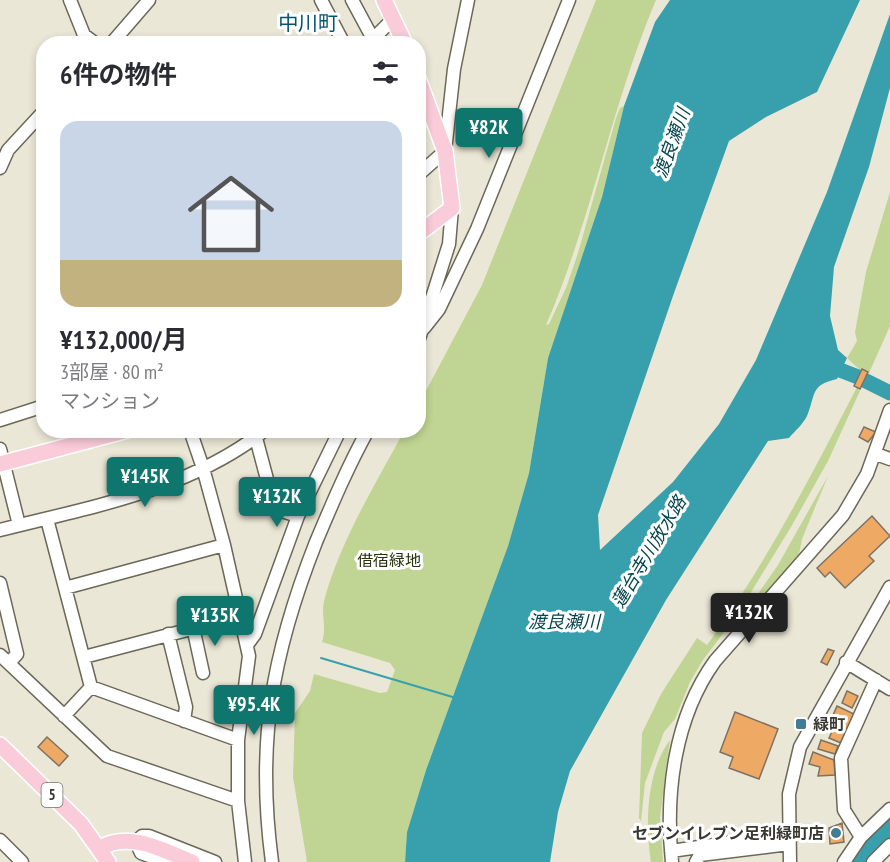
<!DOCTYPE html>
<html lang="ja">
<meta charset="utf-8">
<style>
:root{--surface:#fff;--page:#f2f2f3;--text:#2b2b33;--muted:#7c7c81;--line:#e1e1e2;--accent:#0f766e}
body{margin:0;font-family:"PT Sans Narrow","Noto Sans JP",sans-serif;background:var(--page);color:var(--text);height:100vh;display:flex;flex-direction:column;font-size:22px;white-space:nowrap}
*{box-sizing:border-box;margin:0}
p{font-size:20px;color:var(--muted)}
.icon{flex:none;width:33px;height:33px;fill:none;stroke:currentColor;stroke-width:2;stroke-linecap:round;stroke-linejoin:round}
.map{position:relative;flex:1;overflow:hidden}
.drawer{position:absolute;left:36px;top:36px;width:390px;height:402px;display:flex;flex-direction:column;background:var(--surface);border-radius:24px;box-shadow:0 3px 9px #0003}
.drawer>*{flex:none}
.price{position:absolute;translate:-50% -51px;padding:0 14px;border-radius:6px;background:var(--accent);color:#fff;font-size:20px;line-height:39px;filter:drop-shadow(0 2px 3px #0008)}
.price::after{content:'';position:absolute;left:50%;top:36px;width:18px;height:14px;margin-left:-9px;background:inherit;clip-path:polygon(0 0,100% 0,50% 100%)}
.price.active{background:#222;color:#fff}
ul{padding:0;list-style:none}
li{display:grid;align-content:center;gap:12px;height:318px;padding:0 24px}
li+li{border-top:2px solid var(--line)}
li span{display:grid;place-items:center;height:186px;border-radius:18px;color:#555}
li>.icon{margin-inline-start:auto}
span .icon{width:108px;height:108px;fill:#fffc;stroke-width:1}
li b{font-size:26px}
h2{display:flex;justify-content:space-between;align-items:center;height:72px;padding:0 24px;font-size:26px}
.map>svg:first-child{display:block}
.green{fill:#c0d593}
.water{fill:#38a0ad}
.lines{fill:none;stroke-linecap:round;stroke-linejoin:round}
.stream{stroke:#38a0ad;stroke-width:2}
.river{stroke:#38a0ad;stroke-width:15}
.building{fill:#eeaa64;stroke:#7d7166;stroke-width:1.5}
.minor-casing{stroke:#6b6859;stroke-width:15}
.major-casing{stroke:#fff;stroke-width:18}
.minor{stroke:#fff;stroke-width:12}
.major{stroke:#facbd8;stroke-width:15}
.poi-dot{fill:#407d93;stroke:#fff;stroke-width:2}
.labels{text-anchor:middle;stroke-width:6;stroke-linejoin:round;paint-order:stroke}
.shield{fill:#fff;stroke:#74736e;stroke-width:1.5}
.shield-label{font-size:15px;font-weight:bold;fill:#383730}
.park-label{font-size:16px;fill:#27310b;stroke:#fff}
.poi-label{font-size:16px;font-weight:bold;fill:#383730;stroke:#fff;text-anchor:start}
.water-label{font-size:18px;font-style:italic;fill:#06464e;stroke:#fff}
.quarter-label{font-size:20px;fill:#00566d;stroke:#fff}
</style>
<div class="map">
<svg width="890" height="862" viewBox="0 0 890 862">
<rect width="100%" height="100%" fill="#ebe7d6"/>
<path class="green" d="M596 0H656C611 106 592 219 546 325L549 324 566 288 578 253 616 118 620 108 624 106 602 197 548 358 529 473 508 546 426 770 407 832 405 862H307L293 777 295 713 310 691 314 674 380 693 387 692 395 670 390 663 322 642C327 628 321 614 324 601 340 541 375 485 404 431L418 430 419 404 482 285Z
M890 192V326L869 373 861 371 847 358 857 341 855 332 866 272Z
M857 387 860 391 828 461 791 527 737 615 703 660 690 682 675 719 664 732 645 783 641 821 639 818 642 733 661 694 697 638 707 645C766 564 811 476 857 387Z
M828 476 802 539 798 560 741 623 739 621 778 565Z
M670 740 660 818 663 862H651C645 825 646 772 670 740Z"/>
<path class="water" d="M670 0H860L817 92 766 117 729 141 674 293 598 515 600 550 673 482 719 424 756 360 827 192 890 14V88L869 167 834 267 830 316 838 350 847 358 837 379C810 385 816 394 807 416 803 424 795 431 789 438L768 441 666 600 570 771 558 812 550 862H405L407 832 426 770 508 546 529 473 548 358 602 197 624 106 655 22Z"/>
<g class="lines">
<path class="stream" d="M321 658 456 698"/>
<path class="river" d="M822 363 858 377
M864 380 890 393
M855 862 890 827"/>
</g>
<path class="building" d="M862 369 868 372 860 389 854 386Z
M864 427 876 432 868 442 859 437Z
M872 516 890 536 869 556 874 561 845 588 830 572 825 577 817 568Z
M828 649 834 651 827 665 821 662Z
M847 691 858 696 852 708 842 703Z
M837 706 854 714 841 743 829 738 835 725 830 722Z
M735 712 778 729 759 779 729 768 733 757 720 752Z
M47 737 68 756 59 766 38 747Z
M821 740 838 746 835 754 818 749Z
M813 752 834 760 835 775 818 776 820 767 809 764Z
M842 823 844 842 830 844 829 828Z"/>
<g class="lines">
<defs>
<path id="minor" d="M70 0 84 35 96 44
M321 0 344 44
M352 0 373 39
M369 43 394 18
M111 44 149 0
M0 168 8 150 44 111
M418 175 445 151 454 69 468 0
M424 328 439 309 477 229 569 0
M418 342 449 244 452 208
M0 420 44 406
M190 430 203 468 224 545 249 656 238 740V801L245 862
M256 438 275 509 298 516
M0 449 19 525
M876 454 890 459
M47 519 91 687 64 716
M0 530C90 507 190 490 265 430
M0 583 17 654 9 663
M65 588 224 545
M193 627 203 673
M168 634 186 707 184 721
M247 645 255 634 298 516 340 430
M0 655 107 756 238 801
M84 657 241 616
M846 662 890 689
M91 687 238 740
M861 837 844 810 841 758 876 680
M0 840 22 862
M671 851 789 834
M166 862 141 853 136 842 142 836H149L215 862
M272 862C256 742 272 654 316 542 332 504 348 466 368 430
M672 862C665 794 674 718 715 661L843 515 867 474 890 410
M696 862 700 855 789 844
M790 862 789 794 800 747 890 587
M844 862 861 837 890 809
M873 862 890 845"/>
<path id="major" d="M384 0 405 44
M418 78 445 151 452 208 418 234
M0 464 128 430
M0 745 81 824 108 862
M100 848C129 831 163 850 192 862"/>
</defs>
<use href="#minor" class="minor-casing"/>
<use href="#major" class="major-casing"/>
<use href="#minor" class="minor"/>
<use href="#major" class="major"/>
</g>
<g class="poi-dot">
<rect x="795" y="718" width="12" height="12" rx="3"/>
<circle cx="836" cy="833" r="6"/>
</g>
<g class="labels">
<rect class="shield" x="41.5" y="783" width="21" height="24" rx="4.5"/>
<g class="shield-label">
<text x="52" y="800">5</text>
</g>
<g class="park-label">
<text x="389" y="566">借宿緑地</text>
</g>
<g class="poi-label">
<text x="813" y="730">緑町</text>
<text x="824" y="839" text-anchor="end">セブンイレブン足利緑町店</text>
</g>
<g class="water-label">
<text transform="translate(672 143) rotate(-70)" y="6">渡良瀬川</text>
<text transform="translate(649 552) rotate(-59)" y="6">蓮台寺川放水路</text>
<text x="564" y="628">渡良瀬川</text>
</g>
<g class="quarter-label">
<text x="308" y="30">中川町</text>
</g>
</g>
</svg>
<b class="price" style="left:489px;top:159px">¥82K</b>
<b class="price" style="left:145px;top:508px">¥145K</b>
<b class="price" style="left:277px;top:528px">¥132K</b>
<b class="price active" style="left:749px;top:644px">¥132K</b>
<b class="price" style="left:215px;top:647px">¥135K</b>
<b class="price" style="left:254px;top:736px">¥95.4K</b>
<section class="drawer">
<h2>6件の物件<svg class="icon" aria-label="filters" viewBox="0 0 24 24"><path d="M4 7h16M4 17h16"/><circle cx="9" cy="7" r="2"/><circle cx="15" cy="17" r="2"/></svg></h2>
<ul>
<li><span style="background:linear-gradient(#c9d6e8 75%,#c2b280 0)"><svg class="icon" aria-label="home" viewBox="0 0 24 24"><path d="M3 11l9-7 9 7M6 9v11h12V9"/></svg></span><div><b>¥132,000/月</b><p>3部屋 · 80 m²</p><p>マンション</p></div></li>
</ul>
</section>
</div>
